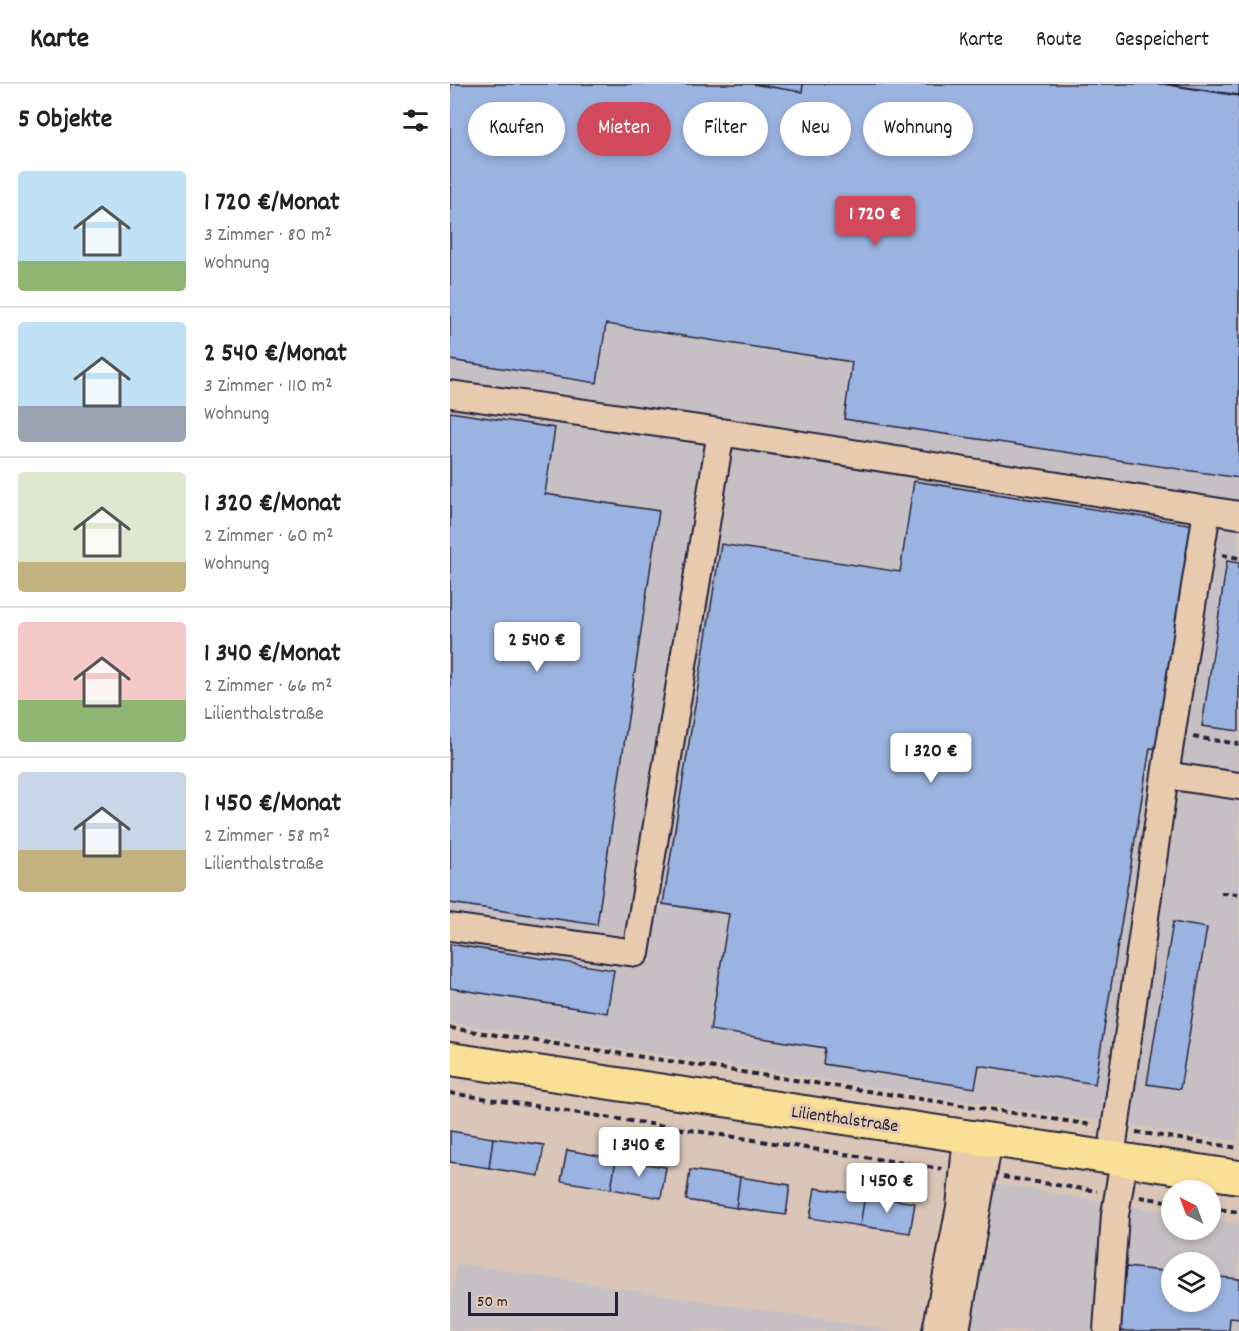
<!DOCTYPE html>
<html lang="de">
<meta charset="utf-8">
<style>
:root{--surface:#fff;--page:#f6f6f6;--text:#202124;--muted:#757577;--line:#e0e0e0;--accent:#d1495b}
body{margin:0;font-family:Dekko,sans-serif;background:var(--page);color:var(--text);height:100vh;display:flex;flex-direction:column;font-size:22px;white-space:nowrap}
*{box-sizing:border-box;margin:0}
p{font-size:20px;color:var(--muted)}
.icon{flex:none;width:33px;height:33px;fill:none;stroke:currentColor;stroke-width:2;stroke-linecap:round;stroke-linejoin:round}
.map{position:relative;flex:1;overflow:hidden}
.panel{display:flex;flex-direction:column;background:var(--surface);width:450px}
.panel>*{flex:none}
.top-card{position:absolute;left:18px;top:18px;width:570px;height:54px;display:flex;gap:12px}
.needle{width:39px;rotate:318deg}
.fabs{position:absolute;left:711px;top:1096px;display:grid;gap:12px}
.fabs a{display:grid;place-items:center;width:60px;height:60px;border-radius:50%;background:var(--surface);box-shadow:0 3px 9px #0003;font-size:30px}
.scale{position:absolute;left:18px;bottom:15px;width:150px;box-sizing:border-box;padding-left:6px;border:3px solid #22223b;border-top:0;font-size:16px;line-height:21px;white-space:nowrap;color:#22223b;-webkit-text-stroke:4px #e8cbaf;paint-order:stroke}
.price{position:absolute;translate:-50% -51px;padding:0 14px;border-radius:6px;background:#fff;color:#222;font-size:20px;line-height:39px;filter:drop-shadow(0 2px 3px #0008)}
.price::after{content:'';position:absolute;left:50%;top:36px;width:18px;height:14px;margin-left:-9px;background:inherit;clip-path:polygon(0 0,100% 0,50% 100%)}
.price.on{background:var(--accent);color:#fff}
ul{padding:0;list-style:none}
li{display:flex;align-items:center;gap:18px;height:150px;padding:0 18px}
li+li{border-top:2px solid var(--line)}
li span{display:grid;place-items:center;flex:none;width:168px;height:120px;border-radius:6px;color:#555}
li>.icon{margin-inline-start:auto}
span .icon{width:72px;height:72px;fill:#fffc;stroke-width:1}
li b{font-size:26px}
h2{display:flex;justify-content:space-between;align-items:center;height:72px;padding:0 18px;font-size:26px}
.tag{padding:0 21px;border-radius:27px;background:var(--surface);box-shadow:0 3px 9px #0003;font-size:21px;line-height:54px}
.tag.on{background:var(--accent);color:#fff}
header{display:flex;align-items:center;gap:36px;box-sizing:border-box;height:84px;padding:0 30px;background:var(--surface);border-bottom:2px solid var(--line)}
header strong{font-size:28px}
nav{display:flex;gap:33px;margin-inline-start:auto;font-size:21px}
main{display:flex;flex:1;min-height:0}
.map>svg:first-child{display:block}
.built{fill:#c6c0c5;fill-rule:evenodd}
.building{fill:#9bb3e0;stroke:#22223b;stroke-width:1.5}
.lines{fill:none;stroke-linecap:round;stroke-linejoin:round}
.minor-casing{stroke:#22223b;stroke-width:30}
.major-casing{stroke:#22223b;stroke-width:36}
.path{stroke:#22223b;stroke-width:4;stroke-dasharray:6 4.5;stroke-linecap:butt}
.minor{stroke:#e8cbaf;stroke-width:26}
.major{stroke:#fadf96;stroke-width:32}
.labels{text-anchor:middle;stroke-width:6;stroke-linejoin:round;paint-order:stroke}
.street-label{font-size:18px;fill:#22223b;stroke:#e8cbaf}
</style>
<header>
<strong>Karte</strong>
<nav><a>Karte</a><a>Route</a><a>Gespeichert</a></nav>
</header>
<main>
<section class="panel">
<h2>5 Objekte<svg class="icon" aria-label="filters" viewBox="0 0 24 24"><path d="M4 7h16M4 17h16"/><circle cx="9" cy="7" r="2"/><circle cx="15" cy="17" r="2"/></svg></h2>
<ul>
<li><span style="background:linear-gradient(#bfe0f5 75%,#8fb573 0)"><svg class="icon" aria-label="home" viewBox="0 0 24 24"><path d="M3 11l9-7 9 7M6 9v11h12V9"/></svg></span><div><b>1 720 €/Monat</b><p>3 Zimmer · 80 m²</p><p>Wohnung</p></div></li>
<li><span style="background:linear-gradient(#bfe0f5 70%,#9aa5b1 0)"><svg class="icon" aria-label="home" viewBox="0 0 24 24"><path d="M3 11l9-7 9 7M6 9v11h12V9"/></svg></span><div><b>2 540 €/Monat</b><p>3 Zimmer · 110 m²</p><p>Wohnung</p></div></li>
<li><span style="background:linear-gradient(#dfe7d0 75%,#c2b280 0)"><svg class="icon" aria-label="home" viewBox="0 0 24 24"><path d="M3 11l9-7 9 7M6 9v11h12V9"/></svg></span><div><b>1 320 €/Monat</b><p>2 Zimmer · 60 m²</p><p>Wohnung</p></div></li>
<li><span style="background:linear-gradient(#f6c9c9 65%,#8fb573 0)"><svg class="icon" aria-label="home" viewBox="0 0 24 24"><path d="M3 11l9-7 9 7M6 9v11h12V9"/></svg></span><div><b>1 340 €/Monat</b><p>2 Zimmer · 66 m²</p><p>Lilienthalstraße</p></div></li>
<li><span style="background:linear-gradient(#c9d6e8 65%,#c2b280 0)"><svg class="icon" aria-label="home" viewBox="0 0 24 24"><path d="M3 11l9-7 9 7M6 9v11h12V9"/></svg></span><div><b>1 450 €/Monat</b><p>2 Zimmer · 58 m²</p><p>Lilienthalstraße</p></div></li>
</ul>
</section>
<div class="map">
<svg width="789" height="1247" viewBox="0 0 789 1247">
<rect width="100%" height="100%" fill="#d9c6b9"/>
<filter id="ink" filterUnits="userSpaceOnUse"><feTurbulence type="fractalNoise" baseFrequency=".0167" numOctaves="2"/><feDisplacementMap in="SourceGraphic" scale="12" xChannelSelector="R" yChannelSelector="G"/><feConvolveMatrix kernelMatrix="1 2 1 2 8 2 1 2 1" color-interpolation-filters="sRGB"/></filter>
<g filter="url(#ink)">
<path class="built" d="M0 0H789V1058L0 939Z
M505 1092 721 1129 722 1146H760L761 1135 789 1140V1247H476ZM722 1179H760V1218H722Z
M7 1179 448 1247H0V1226Z"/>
<path class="building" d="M0 0H302L352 8 353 0H712L789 12V394L394 335 402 278 156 240 147 299 0 276Z
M303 0H353L352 8Z
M716 0H789V11Z
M0 328 105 344 95 410 209 427 147 841 0 819Z
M464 397 745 441 709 665 700 664 645 1000 529 981 525 1004 373 980 375 964 260 946 279 830 213 820 271 460 450 488Z
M777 477 789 479V647L752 642Z
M723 838 757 844 730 1005 697 1000Z
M0 860 164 886 157 929 0 904Z
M0 1047 43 1054 39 1084 0 1078Z
M43 1054 94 1061 89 1092 39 1084Z
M117 1066 166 1075 161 1105 111 1097Z
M166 1075 216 1083 211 1114 161 1105Z
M240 1086 290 1093 286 1124 236 1116Z
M290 1093 340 1101 336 1131 286 1124Z
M365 1104 415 1111 410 1142 360 1134Z
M415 1111 465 1119 460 1149 410 1142Z
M676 1183 722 1188V1218H760V1192L789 1195V1235L780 1234 779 1247H669Z"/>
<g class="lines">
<defs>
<path id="minor" d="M0 310 271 348 789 431
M715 691 789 702
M0 843 186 869 271 348
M661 1074 715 691 757 427
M486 1247 510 1123 517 1052
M506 1247 539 1055
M657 1247 665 1131 674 1075"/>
<path id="major" d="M0 975 789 1093"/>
</defs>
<use href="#minor" class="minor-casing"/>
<use href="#major" class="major-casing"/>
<path class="path" d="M772 471 789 474
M743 653 789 660
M771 809 789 810
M0 944 643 1041
M0 1009 492 1085
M686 1048 789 1064
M553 1093 647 1107
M690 1113 722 1118
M760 1124 789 1128"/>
<use href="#minor" class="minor"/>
<use href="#major" class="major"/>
</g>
</g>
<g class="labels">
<g class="street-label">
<text transform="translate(395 1034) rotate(8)" y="6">Lilienthalstraße</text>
</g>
</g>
</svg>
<div class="fabs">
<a><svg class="needle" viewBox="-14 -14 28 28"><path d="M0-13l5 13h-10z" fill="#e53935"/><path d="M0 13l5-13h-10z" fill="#757577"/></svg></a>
<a><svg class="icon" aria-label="layers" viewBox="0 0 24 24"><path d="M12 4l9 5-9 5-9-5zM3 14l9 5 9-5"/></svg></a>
</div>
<div class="scale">50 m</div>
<b class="price on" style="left:425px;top:163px">1 720 €</b>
<b class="price" style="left:87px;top:589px">2 540 €</b>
<b class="price" style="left:481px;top:700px">1 320 €</b>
<b class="price" style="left:189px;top:1094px">1 340 €</b>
<b class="price" style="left:437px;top:1130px">1 450 €</b>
<div class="top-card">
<a class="tag">Kaufen</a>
<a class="tag on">Mieten</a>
<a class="tag">Filter</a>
<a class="tag">Neu</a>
<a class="tag">Wohnung</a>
</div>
</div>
</main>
